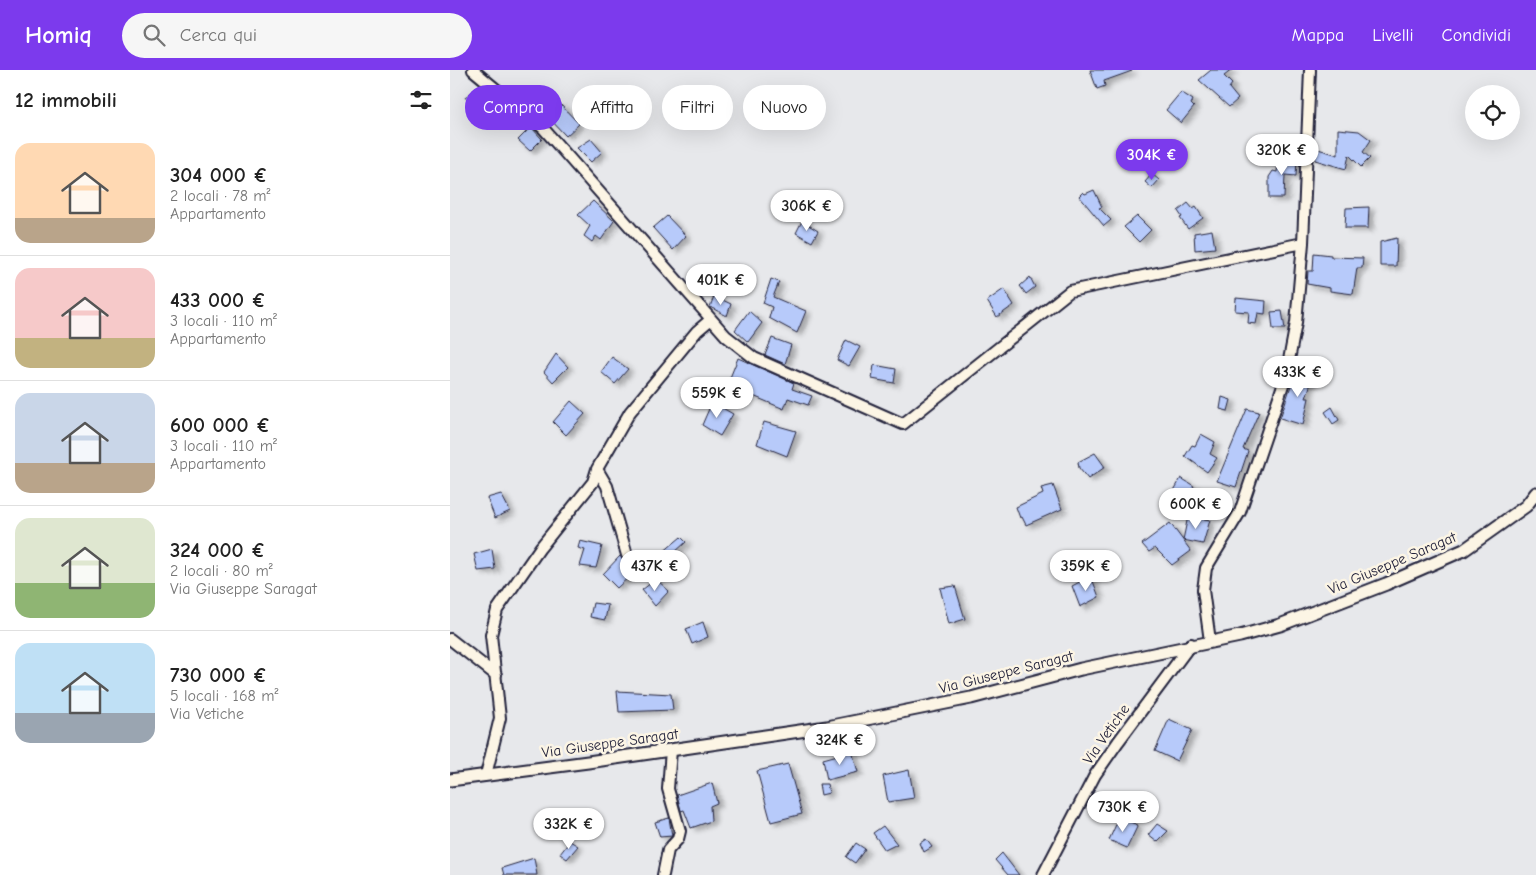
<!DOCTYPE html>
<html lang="it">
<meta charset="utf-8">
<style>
:root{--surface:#fff;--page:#f6f6f6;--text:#222;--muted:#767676;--line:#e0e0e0;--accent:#7c3aed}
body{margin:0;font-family:"Comic Neue",sans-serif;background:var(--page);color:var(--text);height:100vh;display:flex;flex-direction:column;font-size:19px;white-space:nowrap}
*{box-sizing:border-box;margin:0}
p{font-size:16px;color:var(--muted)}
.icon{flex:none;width:28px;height:28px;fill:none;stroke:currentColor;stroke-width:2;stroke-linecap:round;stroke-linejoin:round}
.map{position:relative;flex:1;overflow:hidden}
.panel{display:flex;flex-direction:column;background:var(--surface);width:450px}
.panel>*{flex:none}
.guide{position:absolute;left:15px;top:15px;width:475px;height:45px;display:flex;gap:10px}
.fabs{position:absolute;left:1015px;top:15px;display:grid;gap:10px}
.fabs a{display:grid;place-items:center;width:55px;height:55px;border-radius:50%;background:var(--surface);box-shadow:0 5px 20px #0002;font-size:25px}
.price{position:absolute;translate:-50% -42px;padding:0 11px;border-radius:18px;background:#fff;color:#222;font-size:16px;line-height:32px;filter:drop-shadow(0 1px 2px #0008)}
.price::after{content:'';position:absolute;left:50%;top:30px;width:15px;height:11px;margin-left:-8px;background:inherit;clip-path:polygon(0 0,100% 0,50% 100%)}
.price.active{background:var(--accent);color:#fff}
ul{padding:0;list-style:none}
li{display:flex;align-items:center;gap:15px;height:125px;padding:0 15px}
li+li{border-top:1px solid var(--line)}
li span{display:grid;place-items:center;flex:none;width:140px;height:100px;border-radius:15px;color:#555}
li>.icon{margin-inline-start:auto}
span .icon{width:60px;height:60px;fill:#fffc;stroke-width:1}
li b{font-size:21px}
h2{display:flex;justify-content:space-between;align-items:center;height:60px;padding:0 15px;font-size:21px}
.chip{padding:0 18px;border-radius:22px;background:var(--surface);box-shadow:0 5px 20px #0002;font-size:18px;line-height:45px}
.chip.active{background:var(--accent);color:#fff}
header{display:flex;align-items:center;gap:30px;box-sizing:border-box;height:70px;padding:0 25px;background:var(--accent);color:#fff}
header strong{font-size:24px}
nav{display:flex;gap:28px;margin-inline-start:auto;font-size:18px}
.search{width:350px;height:45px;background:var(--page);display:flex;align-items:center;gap:12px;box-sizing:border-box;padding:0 18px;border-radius:28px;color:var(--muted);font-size:19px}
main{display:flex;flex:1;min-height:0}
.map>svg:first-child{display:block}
.building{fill:#b7cafa;stroke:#22223b;filter:url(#shadow)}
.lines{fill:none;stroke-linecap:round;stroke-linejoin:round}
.minor-casing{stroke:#22223b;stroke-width:14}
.tertiary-casing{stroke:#22223b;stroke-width:15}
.minor{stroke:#fcf5e5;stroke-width:10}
.tertiary{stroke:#fcf5e5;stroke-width:11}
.labels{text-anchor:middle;stroke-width:5;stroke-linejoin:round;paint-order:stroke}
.street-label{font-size:15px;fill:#22223b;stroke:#fcf5e5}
</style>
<header>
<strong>Homiq</strong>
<div class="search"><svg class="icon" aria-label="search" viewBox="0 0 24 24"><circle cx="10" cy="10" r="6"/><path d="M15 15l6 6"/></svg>Cerca qui</div>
<nav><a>Mappa</a><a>Livelli</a><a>Condividi</a></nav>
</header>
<main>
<section class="panel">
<h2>12 immobili<svg class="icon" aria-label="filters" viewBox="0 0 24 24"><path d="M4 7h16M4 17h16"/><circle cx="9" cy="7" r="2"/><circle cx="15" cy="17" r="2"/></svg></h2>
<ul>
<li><span style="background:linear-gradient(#ffd9b3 75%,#b9a48a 0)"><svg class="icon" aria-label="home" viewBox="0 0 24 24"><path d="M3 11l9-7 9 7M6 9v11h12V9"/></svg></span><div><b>304 000 €</b><p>2 locali · 78 m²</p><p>Appartamento</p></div></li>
<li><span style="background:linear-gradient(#f6c9c9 70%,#c2b280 0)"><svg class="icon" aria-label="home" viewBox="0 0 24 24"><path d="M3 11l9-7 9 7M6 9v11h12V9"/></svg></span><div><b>433 000 €</b><p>3 locali · 110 m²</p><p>Appartamento</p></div></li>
<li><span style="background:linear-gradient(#c9d6e8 70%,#b9a48a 0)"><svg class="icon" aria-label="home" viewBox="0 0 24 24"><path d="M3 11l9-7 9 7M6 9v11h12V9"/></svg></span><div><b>600 000 €</b><p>3 locali · 110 m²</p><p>Appartamento</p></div></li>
<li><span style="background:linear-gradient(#dfe7d0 65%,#8fb573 0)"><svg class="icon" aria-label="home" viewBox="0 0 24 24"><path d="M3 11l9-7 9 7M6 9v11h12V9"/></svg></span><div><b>324 000 €</b><p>2 locali · 80 m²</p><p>Via Giuseppe Saragat</p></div></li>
<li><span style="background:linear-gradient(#bfe0f5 70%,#9aa5b1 0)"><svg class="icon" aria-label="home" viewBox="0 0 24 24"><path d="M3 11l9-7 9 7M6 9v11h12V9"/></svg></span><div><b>730 000 €</b><p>5 locali · 168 m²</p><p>Via Vetiche</p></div></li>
</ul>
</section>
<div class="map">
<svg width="1086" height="805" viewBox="0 0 1086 805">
<defs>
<filter id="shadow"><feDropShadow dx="5" dy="3" stdDeviation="2.5" flood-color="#0004"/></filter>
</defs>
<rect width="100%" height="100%" fill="#e7e8eb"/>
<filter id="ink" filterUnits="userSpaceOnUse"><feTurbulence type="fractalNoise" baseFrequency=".02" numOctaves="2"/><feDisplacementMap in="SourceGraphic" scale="10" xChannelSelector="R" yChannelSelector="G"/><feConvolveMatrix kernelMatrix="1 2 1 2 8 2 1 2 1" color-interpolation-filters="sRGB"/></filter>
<g filter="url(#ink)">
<path class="building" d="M640 0H681L682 1 654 11 655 16 647 19Z
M761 0H782L774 6 782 14 779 18 788 29 779 37 749 10Z
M22 22 32 36 25 41 15 27Z
M731 22 743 30 741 34 744 37 731 53 716 40Z
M47 29 61 40 48 53 36 41Z
M110 34 129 54 116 66 98 47Z
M81 57 92 69 80 81 68 70Z
M888 59 909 61 921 70 913 82 920 88 911 97 899 85 896 99 865 90 868 79 888 85Z
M141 69 152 82 141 92 127 78Z
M836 84 842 85V89H847L846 106 835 105 834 128H819V107L823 101 827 102 828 93Z
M702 104 709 110 702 118 695 112Z
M644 120 652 137 649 138 661 150 654 156 629 126 633 122 635 124Z
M143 131 164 151 151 170 146 166 142 172 134 166 140 156 128 145Z
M738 133 743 139 746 137 753 148 738 159 730 148 732 147 728 141Z
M919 137 918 158H895L896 138Z
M217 146 236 166 223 180 203 158Z
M687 146 701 160 689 172 674 157Z
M352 151 368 161 362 172 346 163Z
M762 160 765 178 745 180 744 163Z
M947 168 946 196H930V172Z
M864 183 881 185V187L913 188 912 198H907L903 224 880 221V218L857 214 858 201H863Z
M580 207 585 217 576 224 570 216Z
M321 209 329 212 323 227 356 241 347 263 319 248 322 237 313 233Z
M554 219 564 235 547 247 537 231Z
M264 226 281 234 277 246 260 237Z
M786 228 816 231 815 244 808 243 806 254 798 253 799 242 785 241Z
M299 241 312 253 298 272 285 260Z
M832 241 835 259H823L821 242Z
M322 268 341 275 335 294 315 285Z
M396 270 410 277 399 296 387 290Z
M106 284 118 297 103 312 94 302Z
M162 287 178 299 165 314 151 302Z
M288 288 344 313 342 319 362 326 358 335 338 328 334 339 277 315Z
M424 295 446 299 444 313 422 309Z
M848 295 855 298 854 303 863 307 856 328H859L853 355 830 348Z
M772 327 781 330 778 341 770 339Z
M121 331 135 344 116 365 103 352Z
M262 332 283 344 270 366 252 355Z
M882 337 889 350 883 354 875 342Z
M797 339 809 342 793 379 798 381 786 417 767 411Z
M314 352 346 361 337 386 307 374Z
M751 364 765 372 760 384 767 388 757 402 735 386 742 375 745 376Z
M645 383 655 397 638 409 629 398 628 392Z
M731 408 744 416 733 433 721 426Z
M603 415 612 439 576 455 572 447 570 448 566 437 593 424 591 418Z
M51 424 60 441 45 448 37 428Z
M738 446 760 450 753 474 733 470Z
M720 453 741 481 722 495 705 478 699 482 692 474Z
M231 467 236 472 212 494 206 488Z
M130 471 152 476 146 498 130 496 135 480 128 478Z
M42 479 45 499 28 501 24 484Z
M170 486 185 501 167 518 153 504Z
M641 506 649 527 630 537 622 516Z
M206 509 219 521 205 536 192 520Z
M505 516 515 549 499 554 490 518Z
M143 533 158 535 155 550 140 547Z
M253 552 258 567 242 574 236 559Z
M167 621 221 624 223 640 169 642Z
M719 649 742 660 727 691 705 681Z
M402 681 408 702 377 710 373 689Z
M338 694 352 744 321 752 307 701Z
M459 700 464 728 438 732 433 706Z
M262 713 267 733 260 736 261 751 241 758 234 740 231 741 227 725Z
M369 714H377L379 723 371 725Z
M219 748 222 766 210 767 205 752Z
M669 748 688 755 677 778 659 770Z
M707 754 718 761 707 772 698 765Z
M433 756 447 774 435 780 423 763Z
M476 769 482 777 474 782 470 773Z
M120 771 128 776 117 789 110 784Z
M406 773 415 779 405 793 396 787Z
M552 783 569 805H558L545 790Z
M84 788 87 805H54L52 798Z"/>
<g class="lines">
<defs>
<path id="minor" d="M23 0 93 58 276 266 304 288 453 354 620 221 853 173 860 0
M147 399 157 416 177 485 197 502
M0 569 46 605
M760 571 753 520 756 498 790 442 836 306 846 253 853 173
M36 705 50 648 41 565 47 540 90 478 143 412 147 399 180 342 247 261 260 250
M213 805 218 780 228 769 230 761 218 719 221 680
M593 805 645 705 668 672 741 574"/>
<path id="tertiary" d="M0 710 138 692 377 657 521 628 631 599 790 566 830 555 936 514 1014 480 1076 436 1086 423"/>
</defs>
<use href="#minor" class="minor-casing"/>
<use href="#tertiary" class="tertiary-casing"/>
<use href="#minor" class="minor"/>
<use href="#tertiary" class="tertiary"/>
</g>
</g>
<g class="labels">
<g class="street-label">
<text transform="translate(942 493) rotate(-23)" y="5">Via Giuseppe Saragat</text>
<text transform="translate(556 602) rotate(-14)" y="5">Via Giuseppe Saragat</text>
<text transform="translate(656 664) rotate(-55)" y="5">Via Vetiche</text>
<text transform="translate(160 673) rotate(-8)" y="5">Via Giuseppe Saragat</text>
</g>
</g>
</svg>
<div class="fabs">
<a><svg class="icon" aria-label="locate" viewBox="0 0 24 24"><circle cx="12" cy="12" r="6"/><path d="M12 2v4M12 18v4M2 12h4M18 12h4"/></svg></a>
</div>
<b class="price" style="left:832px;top:106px">320K €</b>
<b class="price active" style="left:702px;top:111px">304K €</b>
<b class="price" style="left:357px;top:162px">306K €</b>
<b class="price" style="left:271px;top:236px">401K €</b>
<b class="price" style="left:848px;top:328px">433K €</b>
<b class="price" style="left:267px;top:349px">559K €</b>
<b class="price" style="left:746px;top:460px">600K €</b>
<b class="price" style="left:205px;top:522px">437K €</b>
<b class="price" style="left:636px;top:522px">359K €</b>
<b class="price" style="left:390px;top:696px">324K €</b>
<b class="price" style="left:673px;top:763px">730K €</b>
<b class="price" style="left:119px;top:780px">332K €</b>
<div class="guide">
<a class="chip active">Compra</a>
<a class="chip">Affitta</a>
<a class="chip">Filtri</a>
<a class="chip">Nuovo</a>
</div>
</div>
</main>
